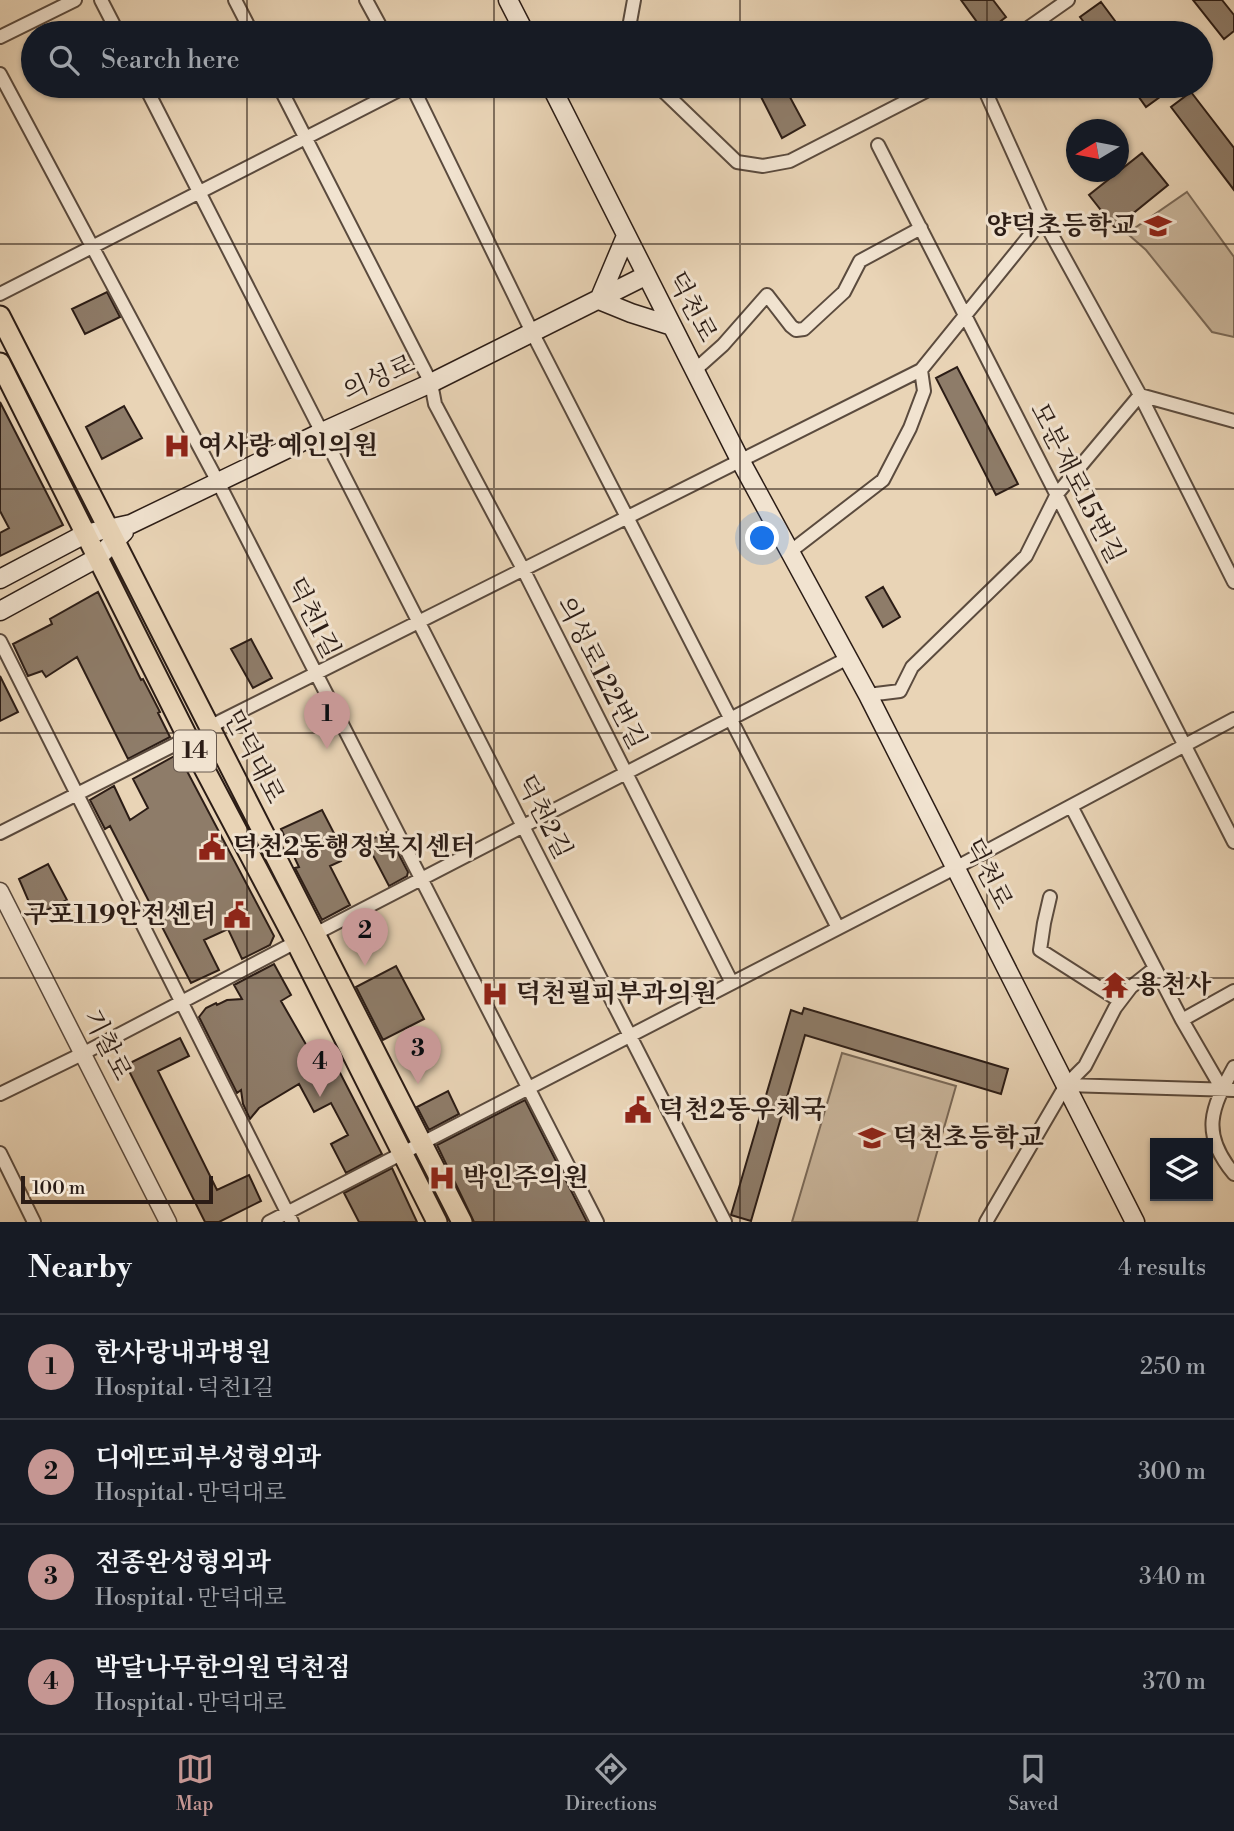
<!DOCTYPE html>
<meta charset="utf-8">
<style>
body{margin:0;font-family:"Libre Bodoni","Noto Serif KR",serif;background:#20242c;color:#f1f3f6}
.controls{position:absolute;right:21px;bottom:21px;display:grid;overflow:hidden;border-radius:0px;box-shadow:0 2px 5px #0004}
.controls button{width:63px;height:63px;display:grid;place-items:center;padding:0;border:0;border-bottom:2px solid #363941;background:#171b24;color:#f1f3f6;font:35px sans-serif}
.compass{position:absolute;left:1066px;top:119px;width:63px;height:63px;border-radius:50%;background:#171b24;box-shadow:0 2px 5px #0004;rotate:260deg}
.scale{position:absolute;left:21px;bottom:18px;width:192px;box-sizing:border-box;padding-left:7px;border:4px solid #2c1d16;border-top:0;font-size:19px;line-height:24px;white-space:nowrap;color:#2c1d16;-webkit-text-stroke:5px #f1e3d0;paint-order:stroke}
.you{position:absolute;left:763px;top:539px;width:24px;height:24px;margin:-18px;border:5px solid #fff;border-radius:50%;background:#1a73e8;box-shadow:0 0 0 10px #1a73e833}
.badge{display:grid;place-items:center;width:46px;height:46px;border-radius:50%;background:#c59692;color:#111;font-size:23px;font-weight:700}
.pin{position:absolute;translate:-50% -58px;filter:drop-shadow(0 2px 4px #0008)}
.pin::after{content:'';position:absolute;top:37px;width:24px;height:21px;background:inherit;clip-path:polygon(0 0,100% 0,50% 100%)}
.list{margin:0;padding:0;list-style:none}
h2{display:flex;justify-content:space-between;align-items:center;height:91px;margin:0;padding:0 28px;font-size:30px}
h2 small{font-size:23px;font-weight:400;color:#9ea1a6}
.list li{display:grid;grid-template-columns:46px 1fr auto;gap:21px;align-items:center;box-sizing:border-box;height:105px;padding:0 28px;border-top:2px solid #363941}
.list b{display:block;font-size:26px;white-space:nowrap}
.list p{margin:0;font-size:23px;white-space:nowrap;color:#9ea1a6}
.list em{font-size:23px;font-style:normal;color:#9ea1a6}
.icon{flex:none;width:38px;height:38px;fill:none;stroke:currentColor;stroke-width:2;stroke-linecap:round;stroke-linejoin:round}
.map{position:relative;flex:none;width:1234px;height:1222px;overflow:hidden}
.search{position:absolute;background:#171b24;box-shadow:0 2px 5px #0004;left:21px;right:21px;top:21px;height:77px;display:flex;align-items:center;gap:18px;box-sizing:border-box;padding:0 24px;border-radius:38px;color:#9ea1a6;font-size:26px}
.sheet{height:511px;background:#171b24}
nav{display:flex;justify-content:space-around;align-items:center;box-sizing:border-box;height:98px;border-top:2px solid #363941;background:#171b24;font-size:19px;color:#9ea1a6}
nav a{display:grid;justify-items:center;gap:4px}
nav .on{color:#c59692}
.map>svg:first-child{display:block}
.green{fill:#c9b59b;stroke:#7a6958;stroke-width:2}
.building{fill:#8e7c69;stroke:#2c1d16;stroke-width:2}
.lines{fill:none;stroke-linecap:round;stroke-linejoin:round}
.minor-casing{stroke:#5b4b3e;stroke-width:16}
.tertiary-casing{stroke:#5b4b3e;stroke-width:19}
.secondary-casing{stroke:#2c1d16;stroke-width:21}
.primary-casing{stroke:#2c1d16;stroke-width:23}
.minor{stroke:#f1e3d0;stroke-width:12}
.tertiary{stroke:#f1e3d0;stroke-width:16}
.secondary{stroke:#f1e3d0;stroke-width:18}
.primary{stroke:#e9d4b6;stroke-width:19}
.grid{fill:none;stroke:#2c1d16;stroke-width:2;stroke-opacity:0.55}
.labels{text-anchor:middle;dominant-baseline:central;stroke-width:6;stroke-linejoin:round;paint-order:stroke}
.shield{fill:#f1e3d0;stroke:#67584e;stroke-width:2}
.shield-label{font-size:24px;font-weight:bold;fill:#2c1d16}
.poi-label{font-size:26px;font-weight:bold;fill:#2c1d16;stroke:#f1e3d0;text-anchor:start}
.street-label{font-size:26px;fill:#2c1d16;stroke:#f1e3d0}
</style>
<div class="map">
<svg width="1234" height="1222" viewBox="0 0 1234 1222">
<rect width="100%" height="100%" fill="#e9d4b6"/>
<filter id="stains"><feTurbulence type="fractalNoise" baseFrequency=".00286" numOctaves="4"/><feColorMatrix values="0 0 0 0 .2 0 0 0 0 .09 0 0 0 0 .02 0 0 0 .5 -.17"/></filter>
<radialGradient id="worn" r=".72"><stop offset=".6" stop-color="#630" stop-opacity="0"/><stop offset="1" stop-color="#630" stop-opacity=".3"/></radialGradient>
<!-- green -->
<path class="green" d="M1187 192 1234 257V337L1212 332 1146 250 1129 235 1132 230Z
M842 1053 956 1086 917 1222H792Z"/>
<!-- building -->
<path class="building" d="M961 0H993L1006 17 985 33Z
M1193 0H1222L1234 15V31L1224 39Z
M1101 2 1124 33H1092L1080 17Z
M763 86H784L805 125 782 138 757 89Z
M1131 86H1175L1146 107Z
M1191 92 1234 148V190L1171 107Z
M1142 153 1168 185 1115 228 1089 195Z
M107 292 120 317 85 334 72 309Z
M957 367 1018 484 996 495 936 378Z
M0 402 63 525 0 556V533L9 528 0 511Z
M124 406 142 438 102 459 86 427Z
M883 587 900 617 883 627 866 597Z
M98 592 141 680 143 679 160 712 158 713 170 737 128 759 77 657 46 677 42 671 28 676 13 644 52 624 50 619Z
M251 639 272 678 253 688 231 649Z
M0 676 18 712 0 721Z
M178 754 274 936 270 945 242 959 228 929 204 940 219 970 191 983 110 826 105 829 90 800 114 786 130 820 148 808 133 779Z
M322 810 337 839 331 842 341 861 330 866 350 905 322 920 295 868 299 867 281 829Z
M387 832 408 872 407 876 389 886 366 842Z
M48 864 67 900 35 916 19 879Z
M274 964 291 995 281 1001 312 1055 323 1058 331 1071 337 1067 382 1154 346 1173 331 1144 348 1135 331 1103 314 1112 299 1084 259 1108 250 1119 243 1104 241 1090 237 1093 199 1017 206 1008 216 1003 217 1005 227 1000 242 999 234 985Z
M396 966 424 1019 383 1040 356 987Z
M1113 973 1125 981 1118 989 1107 983Z
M804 1008 1008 1069 1001 1094 805 1035 751 1221 731 1215 791 1010 802 1014Z
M180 1038 189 1056 158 1071 217 1190 249 1175 261 1201 219 1222H205L126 1065Z
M448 1091 459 1114 429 1130 417 1107Z
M525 1100 587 1222H474L437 1145Z
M392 1168 417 1222H359L344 1193Z"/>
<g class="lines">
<defs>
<path id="minor" d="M101 0 118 33
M235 0 252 33
M366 0 384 33
M628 33 634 0
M1021 33 1068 0
M0 37 75 0
M0 74 218 482 597 1222
M145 86 725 1222
M279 86 431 383 435 404 523 569 732 983
M412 86 533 334 838 928
M658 86 737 162 763 166 790 161 936 86
M983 86 1043 219 1140 395 1234 582
M878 145 1234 842
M0 294 407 86
M695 370 723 345 767 295 791 326 796 330 804 329 844 292 860 261 921 228
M791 551 883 480 910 428 924 391 921 370
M0 641 292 1222
M868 695 900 691 912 667 1026 556 1057 494 1140 395 1234 421
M209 727 921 370 1043 219
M1071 806 1182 1020 1222 1089
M0 833 188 738
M1050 897 1044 923 1040 950 1120 1001
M315 934 848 658
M1182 1020 1234 991
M1234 1067C1211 1109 1200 1133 1234 1174
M1066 1085 1234 1090
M0 1094 84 1053 296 942
M0 1153 34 1222
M269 1222 955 868 1234 719
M986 1222 1066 1085 1085 1066 1115 1008 1131 987 1155 968"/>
<path id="tertiary" d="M0 891 168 1222"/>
<path id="secondary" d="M508 0 525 33
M551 86 740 460 868 695 1135 1222
M626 236 599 300 631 313 672 326
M0 579 85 534 131 524 322 432 431 383 645 276
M0 611 97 558 124 532"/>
<path id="primary" d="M0 316 462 1222
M0 363 188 738 296 942 437 1222"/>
</defs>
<!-- minor casing -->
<use href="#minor" class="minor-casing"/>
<!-- tertiary casing -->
<use href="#tertiary" class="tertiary-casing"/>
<!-- secondary casing -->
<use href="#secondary" class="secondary-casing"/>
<!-- primary casing -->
<use href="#primary" class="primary-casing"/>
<!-- minor -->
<use href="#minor" class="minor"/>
<!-- tertiary -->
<use href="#tertiary" class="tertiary"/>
<!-- secondary -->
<use href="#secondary" class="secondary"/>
<!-- primary -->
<use href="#primary" class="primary"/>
</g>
<!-- grid -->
<path class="grid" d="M247 0V33M494 0V33M740 0V33M987 0V33M247 86V1222M494 86V1222M740 86V1222M987 86V1222M0 244H1234M0 489H1234M0 733H1234M0 978H1234"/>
<!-- icons -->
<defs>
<symbol id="school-bare" viewBox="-9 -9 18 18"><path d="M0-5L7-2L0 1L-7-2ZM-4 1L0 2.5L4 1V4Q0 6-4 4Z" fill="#8f2418" stroke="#f1e3d0" stroke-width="2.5" paint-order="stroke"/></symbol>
<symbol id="hospital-bare" viewBox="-9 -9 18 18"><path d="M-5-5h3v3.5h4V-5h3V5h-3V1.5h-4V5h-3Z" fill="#8f2418" stroke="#f1e3d0" stroke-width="2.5" paint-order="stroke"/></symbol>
<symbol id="civic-bare" viewBox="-9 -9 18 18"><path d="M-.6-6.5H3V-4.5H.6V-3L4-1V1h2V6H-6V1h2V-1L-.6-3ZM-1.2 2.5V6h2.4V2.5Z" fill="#8f2418" stroke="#f1e3d0" stroke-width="2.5" paint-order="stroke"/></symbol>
<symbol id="temple-bare" viewBox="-9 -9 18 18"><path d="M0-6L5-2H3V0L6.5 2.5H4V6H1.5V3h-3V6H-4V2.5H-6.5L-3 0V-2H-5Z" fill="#8f2418" stroke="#f1e3d0" stroke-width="2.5" paint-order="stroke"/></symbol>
</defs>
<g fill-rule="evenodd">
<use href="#school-bare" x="1139" y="207" width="38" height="38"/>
<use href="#hospital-bare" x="158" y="427" width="38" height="38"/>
<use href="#civic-bare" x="193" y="828" width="38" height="38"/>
<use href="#civic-bare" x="218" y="896" width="38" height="38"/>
<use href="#temple-bare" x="1096" y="966" width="38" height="38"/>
<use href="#hospital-bare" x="476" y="975" width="38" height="38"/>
<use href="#civic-bare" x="619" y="1091" width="38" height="38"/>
<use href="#school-bare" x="853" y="1119" width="38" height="38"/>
<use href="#hospital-bare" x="423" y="1159" width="38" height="38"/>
</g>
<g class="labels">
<!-- shield labels -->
<rect class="shield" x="174" y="730.5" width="42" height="41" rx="5"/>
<g class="shield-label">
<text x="195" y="751">14</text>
</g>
<!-- poi labels -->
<g class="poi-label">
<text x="1137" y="226" text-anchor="end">양덕초등학교</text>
<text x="198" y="446">여사랑 예인의원</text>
<text x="233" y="847">덕천2동행정복지센터</text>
<text x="216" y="915" text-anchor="end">구포119안전센터</text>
<text x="1136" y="985">용천사</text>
<text x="516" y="994">덕천필피부과의원</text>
<text x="659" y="1110">덕천2동우체국</text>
<text x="893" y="1138">덕천초등학교</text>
<text x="463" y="1178">박인주의원</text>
</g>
<!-- street labels -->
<g class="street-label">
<text transform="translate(692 307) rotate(62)">덕천로</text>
<text transform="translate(379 378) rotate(-24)">의성로</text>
<text transform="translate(1077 483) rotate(63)">모분재로15번길</text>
<text transform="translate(313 618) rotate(63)">덕천1길</text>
<text transform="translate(601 673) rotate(63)">의성로122번길</text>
<text transform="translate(254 757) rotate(63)">만덕대로</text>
<text transform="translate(544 817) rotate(63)">덕천2길</text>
<text transform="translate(988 874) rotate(63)">덕천로</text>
<text transform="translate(107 1045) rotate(63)">기찰로</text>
</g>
</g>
<rect width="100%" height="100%" filter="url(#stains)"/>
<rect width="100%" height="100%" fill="url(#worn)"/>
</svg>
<div class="controls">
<button><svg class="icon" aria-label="layers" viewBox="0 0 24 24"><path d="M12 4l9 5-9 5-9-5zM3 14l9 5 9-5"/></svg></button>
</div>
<svg class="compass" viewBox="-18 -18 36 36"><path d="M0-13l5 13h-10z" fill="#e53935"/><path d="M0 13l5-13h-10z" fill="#9ea1a6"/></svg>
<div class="scale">100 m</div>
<div class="you"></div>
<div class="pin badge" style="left:327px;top:749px">1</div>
<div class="pin badge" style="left:365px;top:966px">2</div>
<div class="pin badge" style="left:418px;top:1084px">3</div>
<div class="pin badge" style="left:320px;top:1097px">4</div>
<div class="search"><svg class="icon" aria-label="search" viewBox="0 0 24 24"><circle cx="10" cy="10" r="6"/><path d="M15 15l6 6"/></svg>Search here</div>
</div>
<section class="sheet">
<h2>Nearby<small>4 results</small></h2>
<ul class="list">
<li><span class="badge">1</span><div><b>한사랑내과병원</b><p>Hospital · 덕천1길</p></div><em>250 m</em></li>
<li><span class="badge">2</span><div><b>디에뜨피부성형외과</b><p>Hospital · 만덕대로</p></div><em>300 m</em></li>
<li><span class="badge">3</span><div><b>전종완성형외과</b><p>Hospital · 만덕대로</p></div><em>340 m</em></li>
<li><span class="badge">4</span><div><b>박달나무한의원 덕천점</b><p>Hospital · 만덕대로</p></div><em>370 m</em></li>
</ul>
</section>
<nav>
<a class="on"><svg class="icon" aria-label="map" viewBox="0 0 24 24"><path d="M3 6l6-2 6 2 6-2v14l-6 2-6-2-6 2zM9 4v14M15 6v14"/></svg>Map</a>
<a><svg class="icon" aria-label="directions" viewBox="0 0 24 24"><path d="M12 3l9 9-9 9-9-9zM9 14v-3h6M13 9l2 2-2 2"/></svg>Directions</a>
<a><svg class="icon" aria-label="saved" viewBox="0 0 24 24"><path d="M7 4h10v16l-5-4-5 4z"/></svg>Saved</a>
</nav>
